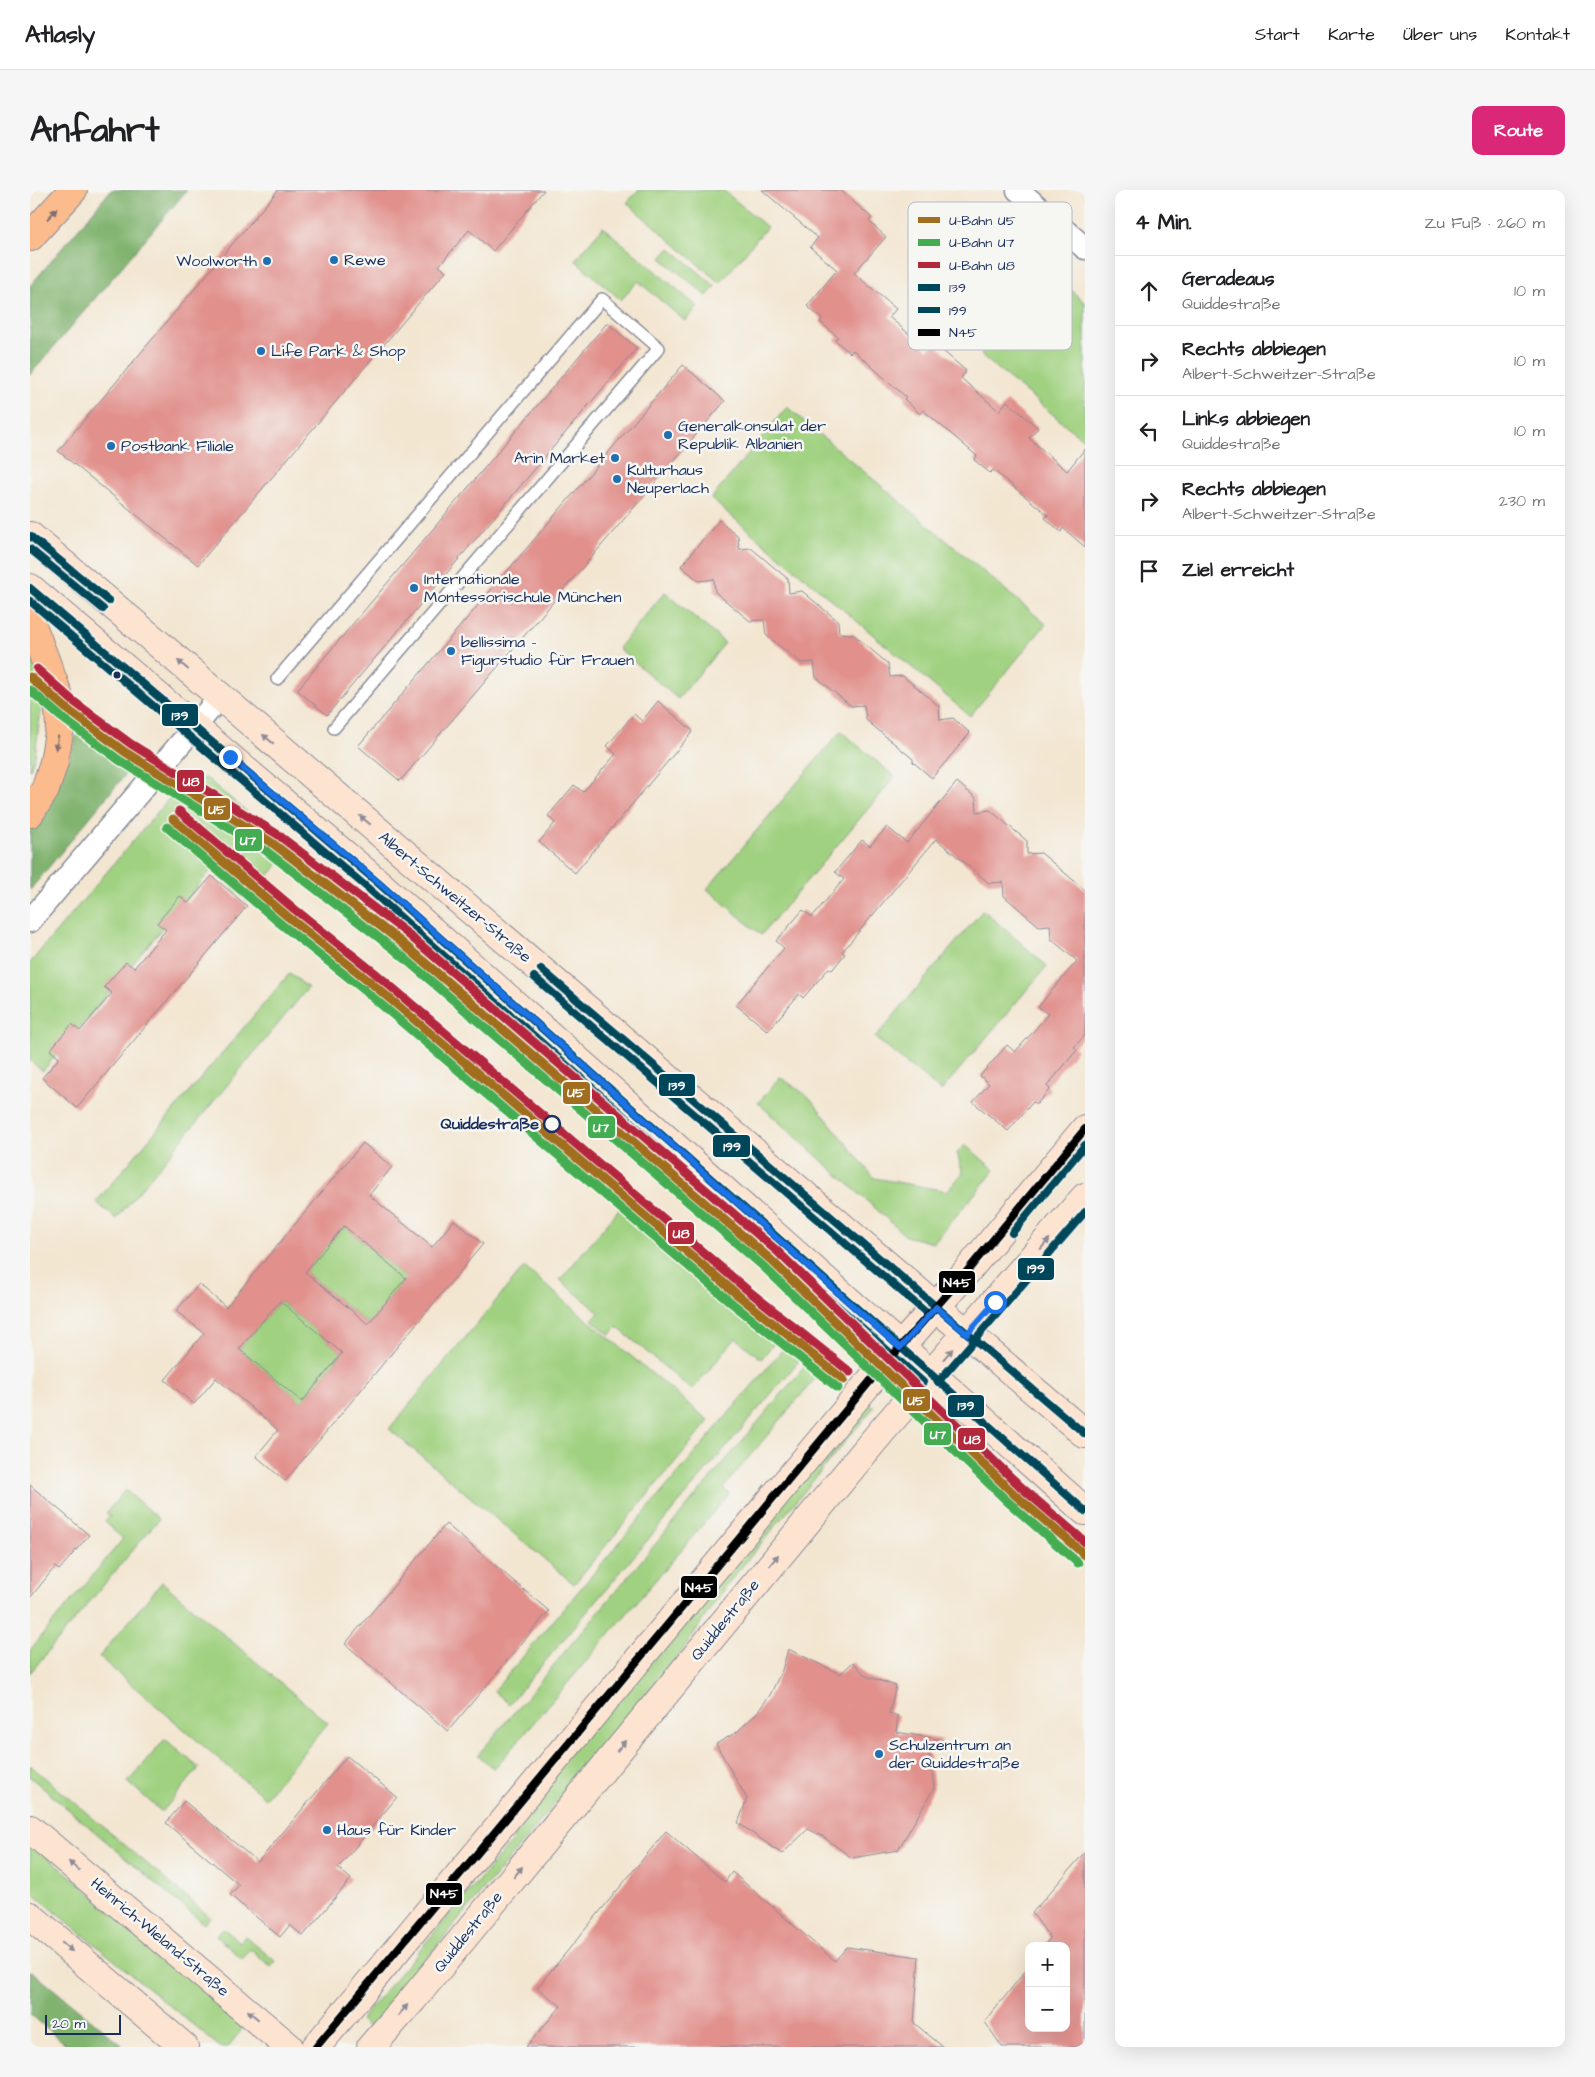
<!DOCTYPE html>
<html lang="de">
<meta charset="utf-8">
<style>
body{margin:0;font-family:"Architects Daughter",sans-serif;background:#f6f6f6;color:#202124}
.controls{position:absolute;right:15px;bottom:15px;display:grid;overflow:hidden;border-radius:10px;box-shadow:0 5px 20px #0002}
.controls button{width:45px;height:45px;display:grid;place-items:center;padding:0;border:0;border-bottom:1px solid #e0e0e0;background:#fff;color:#202124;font:25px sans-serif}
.scale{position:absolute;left:15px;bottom:12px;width:76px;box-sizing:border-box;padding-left:5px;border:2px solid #1b2f5e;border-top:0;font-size:14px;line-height:18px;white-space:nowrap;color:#1b2f5e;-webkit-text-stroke:4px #f6f6f2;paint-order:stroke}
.stop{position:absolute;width:15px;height:15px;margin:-11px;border:4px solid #1a73e8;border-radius:50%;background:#fff}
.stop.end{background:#1a73e8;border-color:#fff;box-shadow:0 1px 5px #0008}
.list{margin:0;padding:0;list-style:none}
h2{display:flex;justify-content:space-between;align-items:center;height:65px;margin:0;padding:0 20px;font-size:21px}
h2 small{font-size:16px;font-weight:400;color:#757577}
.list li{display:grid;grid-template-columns:32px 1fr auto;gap:15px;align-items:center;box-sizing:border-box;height:70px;padding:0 20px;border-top:1px solid #e0e0e0}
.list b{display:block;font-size:19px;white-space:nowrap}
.list p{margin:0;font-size:16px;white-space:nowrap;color:#757577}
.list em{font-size:16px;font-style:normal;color:#757577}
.icon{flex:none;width:28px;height:28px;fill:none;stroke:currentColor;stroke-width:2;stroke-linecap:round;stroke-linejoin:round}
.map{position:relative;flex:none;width:1055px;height:1857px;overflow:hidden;border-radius:10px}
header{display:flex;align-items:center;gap:30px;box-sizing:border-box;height:70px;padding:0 25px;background:#fff;border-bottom:1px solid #e0e0e0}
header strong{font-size:24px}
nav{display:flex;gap:28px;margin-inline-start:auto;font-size:18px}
.intro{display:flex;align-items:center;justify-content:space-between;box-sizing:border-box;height:120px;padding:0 30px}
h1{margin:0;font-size:35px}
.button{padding:12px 22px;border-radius:10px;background:#db2777;color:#fff;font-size:18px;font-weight:700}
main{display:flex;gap:30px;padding:0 30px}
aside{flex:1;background:#fff;border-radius:10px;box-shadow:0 5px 20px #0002}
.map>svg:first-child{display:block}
.green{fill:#a0d180;stroke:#5e806f}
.forest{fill:#80b36e;stroke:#4e7166}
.building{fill:#e1908c;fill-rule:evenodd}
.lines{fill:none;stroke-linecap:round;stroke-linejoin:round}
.service-casing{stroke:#878a98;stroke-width:14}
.minor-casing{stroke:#878a98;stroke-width:25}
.secondary-casing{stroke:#878a98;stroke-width:30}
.trunk-casing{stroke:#878a98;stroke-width:30}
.service{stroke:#fff;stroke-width:11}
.minor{stroke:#fff;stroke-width:22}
.secondary{stroke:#fde4d1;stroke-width:28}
.trunk{stroke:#fbbb8c;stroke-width:28}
.bus-1-casing{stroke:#f6f6f2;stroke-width:11}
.bus-2-casing{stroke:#f6f6f2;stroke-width:11}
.bus-3-casing{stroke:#f6f6f2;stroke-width:11}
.bus-1{stroke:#00465a;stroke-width:8}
.bus-2{stroke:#00465a;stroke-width:8}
.bus-3{stroke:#000;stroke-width:8}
.metro-1-casing{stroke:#f6f6f2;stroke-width:12}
.metro-2-casing{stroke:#f6f6f2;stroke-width:12}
.metro-3-casing{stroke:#f6f6f2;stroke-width:12}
.metro-1{stroke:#a06e1e;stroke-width:9}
.metro-2{stroke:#44ad51;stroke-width:9}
.metro-3{stroke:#b4283c;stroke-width:9}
.oneway{fill:#806e73}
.oneway2{fill:#8c8a98}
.route{stroke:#1a73e8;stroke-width:6}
.poi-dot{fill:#1f6fb2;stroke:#f6f6f2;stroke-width:2}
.bus-dot{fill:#1b2f5e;stroke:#f6f6f2;stroke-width:2}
.stop-dot{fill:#f6f6f2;stroke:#1b2f5e;stroke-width:2.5}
.labels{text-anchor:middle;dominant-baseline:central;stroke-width:5;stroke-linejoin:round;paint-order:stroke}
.poi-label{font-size:16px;fill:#1b2f5e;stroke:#f6f6f2;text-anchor:start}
.street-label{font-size:16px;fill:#1b2f5e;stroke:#f6f6f2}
.stop-label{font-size:16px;font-weight:bold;fill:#1b2f5e;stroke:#f6f6f2;text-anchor:end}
.key{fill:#f6f6f2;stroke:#b4bac6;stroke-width:1}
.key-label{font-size:14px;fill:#1b2f5e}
.line-badge{stroke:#f6f6f2;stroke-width:2}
.badge-label{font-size:14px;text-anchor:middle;font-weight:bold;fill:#fff}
</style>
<header>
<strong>Atlasly</strong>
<nav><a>Start</a><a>Karte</a><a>Über uns</a><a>Kontakt</a></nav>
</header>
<div class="intro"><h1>Anfahrt</h1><a class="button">Route</a></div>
<main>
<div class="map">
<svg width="1055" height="1857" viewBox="0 0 1055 1857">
<rect width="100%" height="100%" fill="#f6f6f2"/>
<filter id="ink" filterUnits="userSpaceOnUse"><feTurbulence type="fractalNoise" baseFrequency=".02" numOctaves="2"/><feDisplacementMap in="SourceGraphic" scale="10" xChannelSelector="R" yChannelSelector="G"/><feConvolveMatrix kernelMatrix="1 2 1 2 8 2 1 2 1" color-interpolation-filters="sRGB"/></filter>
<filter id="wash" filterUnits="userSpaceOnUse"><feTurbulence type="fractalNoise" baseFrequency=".0096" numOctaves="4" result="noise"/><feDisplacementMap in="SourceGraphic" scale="20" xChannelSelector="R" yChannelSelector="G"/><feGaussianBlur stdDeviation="1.12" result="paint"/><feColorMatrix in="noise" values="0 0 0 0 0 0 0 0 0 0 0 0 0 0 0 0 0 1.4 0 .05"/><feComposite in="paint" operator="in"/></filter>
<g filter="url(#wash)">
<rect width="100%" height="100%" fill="#f3e6d1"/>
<!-- green -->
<path class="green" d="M608 0H693L737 37 690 93 597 13Z
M573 37 668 117 655 131 608 91 591 110 545 70Z
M640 58 685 96 677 106 631 68Z
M1019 83 1055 112V251L951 165Z
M757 217 1016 434 940 526 681 309Z
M635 402 695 453 648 509 588 458Z
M0 471 11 475 17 496 9 533 5 566 0 580Z
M811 541 865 587 731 745 677 699Z
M176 588 261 659 217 711 182 679 13 881 0 871V773L152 593Z
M953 720 1017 776 911 901 845 848Z
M260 783 278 798 86 1029 66 1012Z
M750 887 779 907 844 988 917 1001 933 983 927 963 935 955 965 980 903 1053 876 1046 728 913Z
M598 1008 731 1118 727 1123 752 1144 731 1169 706 1148 662 1200 587 1137 580 1145 562 1130 569 1122 530 1090Z
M314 1036 376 1088 338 1134 275 1082Z
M494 1077 679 1231 544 1394 359 1239Z
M250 1111 312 1163 272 1212 209 1159Z
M759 1152 774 1165 479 1514 464 1501Z
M792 1156 804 1166 693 1298 699 1304 464 1579 448 1565Z
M836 1211 844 1217 695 1397 655 1457 339 1838 330 1830 483 1650 494 1617Z
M95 1300 129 1329 0 1483V1460L93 1349 75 1332 80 1326 76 1323Z
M132 1392 298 1533 235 1608 69 1467Z
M135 1549 169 1578 132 1622 98 1592Z
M0 1575 180 1727 174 1734 0 1587Z
M0 1652 216 1834 198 1857H190L0 1701Z
M193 1738 210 1752 215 1746 246 1772 241 1777 221 1759 212 1769 186 1746Z"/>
<!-- forest -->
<path class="forest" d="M81 0H157L0 185V96Z
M51 519 94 551 99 580 0 700V640L18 616 44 556Z
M0 1780 92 1855 91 1857H39L0 1824Z"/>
<g id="blocks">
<!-- building -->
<path class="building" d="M248 0H514L463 61 439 40 409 76 416 81 168 375 28 261Z
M732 0H810L842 28 839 31 856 47 824 83 866 119 859 127 898 160 904 153 936 181 931 188 969 221 977 211 1008 238 999 248 1037 281 1055 259V357L1033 338 1031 342 1015 328 1018 325 963 280 960 283 944 270 947 266 893 220 890 224 874 209 876 207 823 160 820 163 805 150 808 147 790 132 792 129 777 116 807 80 780 57 788 48Z
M577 133 607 158 297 525 267 500Z
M653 175 695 211 370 591 328 556Z
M689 330 708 346 709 359 721 358 758 389 759 403 772 401 808 431 809 443 823 444 858 474 860 487 873 486 909 516 910 530 923 528 940 543 902 588 883 572V569L836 530 834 515 821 516 786 487 784 472 771 473 736 445 734 430 720 431 685 402 684 389 669 391 651 376Z
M628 511 663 541 545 683 509 652 525 633 518 626 544 595 553 602 586 564 577 556 604 524 612 531Z
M927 592 946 608 947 622 960 620 997 651V664L1011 663 1055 700V845L1044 857 1047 860 1017 896 1020 899 1007 914 1003 912 978 941 943 912 959 894 950 886 977 855 985 862 1002 843 1018 824 1008 817 1047 771 1021 749 1020 735 1009 736 974 706 973 692 959 693 906 649 812 762 815 764 802 780 799 778 773 808 769 804 738 841 706 815 754 758 746 751 773 720 782 727 814 689 805 682 832 650 840 656 857 637 877 653Z
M182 686 217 716 47 918 12 888 29 868 20 860 42 834 50 841 82 803 74 797 96 772 104 778 136 740 127 733 150 706 158 713Z
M333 953 362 977 339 1005 402 1057 424 1030 453 1054 255 1291 226 1266 248 1240 186 1188 164 1214 135 1190 174 1143 146 1121 169 1094 196 1117ZM314 1036 376 1088 338 1134 275 1082ZM250 1111 312 1163 272 1212 209 1159Z
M0 1295 59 1345 29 1380 25 1377 0 1408Z
M416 1334 519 1421 418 1541 315 1454Z
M758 1459 810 1484 823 1472 836 1486 866 1496 859 1523 868 1526 866 1542 914 1550 899 1560 904 1598 868 1660 822 1668 792 1646 778 1639 752 1664 708 1633 717 1609 686 1554 707 1542 726 1524 740 1505 752 1480Z
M317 1566 367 1607 308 1678 321 1689 273 1746 260 1735 250 1747 200 1705 209 1695 136 1633 154 1611 228 1672Z
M636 1641 695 1692 702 1682 805 1771 817 1757 889 1767 884 1833 913 1857H496L531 1816 507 1798Z
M1055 1662V1857H972L955 1832 999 1776V1838H1036V1756H1014L1020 1748 1002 1723Z"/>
</g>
</g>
<g filter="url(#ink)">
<use href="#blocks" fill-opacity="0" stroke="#878a98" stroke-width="1"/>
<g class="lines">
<defs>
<path id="service" d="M247 489 572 109 629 158 304 538"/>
<path id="minor" d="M988 0 1055 58
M0 731 190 507"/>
<path id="secondary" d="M0 346 124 450 1055 1244
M0 398 347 692 1055 1321
M0 1639 259 1857
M0 1726 154 1857
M286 1857 842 1189 933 1086 1055 939
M341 1857 383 1809 851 1242 1055 1007"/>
<path id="trunk" d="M0 47 43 0
M0 430 28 504 30 537 24 572 15 600 0 623"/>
</defs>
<!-- service casing -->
<use href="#service" class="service-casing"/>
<!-- minor casing -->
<use href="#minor" class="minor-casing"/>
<!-- secondary casing -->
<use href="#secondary" class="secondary-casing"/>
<!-- trunk casing -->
<use href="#trunk" class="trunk-casing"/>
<!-- service -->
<use href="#service" class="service"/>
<!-- minor -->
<use href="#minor" class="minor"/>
<!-- secondary -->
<use href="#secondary" class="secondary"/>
<!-- trunk -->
<use href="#trunk" class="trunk"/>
<defs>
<path id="bus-1" d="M0 346 79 411
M0 398 347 692 1055 1321
M511 779 1055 1244"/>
<path id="bus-2" d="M0 359 73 419
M0 411 340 700 893 1192
M504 787 899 1125
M982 1043 1055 955
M908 1192 1055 1022"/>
<path id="bus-3" d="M286 1857 842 1189 933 1086 1055 939"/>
</defs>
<!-- bus-1 casing -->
<use href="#bus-1" class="bus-1-casing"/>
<!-- bus-2 casing -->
<use href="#bus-2" class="bus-2-casing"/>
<!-- bus-3 casing -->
<use href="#bus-3" class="bus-3-casing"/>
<!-- bus-1 -->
<use href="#bus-1" class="bus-1"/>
<!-- bus-2 -->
<use href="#bus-2" class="bus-2"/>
<!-- bus-3 -->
<use href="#bus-3" class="bus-3"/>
<defs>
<path id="metro-1" d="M0 487 37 519 95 562 241 652 371 752 740 1069 984 1304 1055 1365
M143 629 257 726 339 791 709 1106 814 1190"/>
<path id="metro-2" d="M0 500 31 527 89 570 235 660 365 760 733 1076 977 1311 1048 1373
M137 637 251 734 333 799 703 1114 808 1198"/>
<path id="metro-3" d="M7 479 43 511 101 554 247 644 378 744 747 1061 991 1297 1055 1352
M149 621 263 718 345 783 715 1098 820 1182"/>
</defs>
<!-- metro-1 casing -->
<use href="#metro-1" class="metro-1-casing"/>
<!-- metro-2 casing -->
<use href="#metro-2" class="metro-2-casing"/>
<!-- metro-3 casing -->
<use href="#metro-3" class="metro-3-casing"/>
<!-- metro-1 -->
<use href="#metro-1" class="metro-1"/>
<!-- metro-2 -->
<use href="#metro-2" class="metro-2"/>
<!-- metro-3 -->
<use href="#metro-3" class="metro-3"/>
</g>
<!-- one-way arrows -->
<defs><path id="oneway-solid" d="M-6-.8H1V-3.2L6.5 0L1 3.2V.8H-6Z" transform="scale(1.25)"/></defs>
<g class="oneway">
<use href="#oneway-solid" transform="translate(22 24) rotate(-47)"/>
<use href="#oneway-solid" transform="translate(27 553) rotate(100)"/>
</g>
<g class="oneway2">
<use href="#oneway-solid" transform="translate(153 475) rotate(-139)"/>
<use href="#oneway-solid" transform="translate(238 549) rotate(-140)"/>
<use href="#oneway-solid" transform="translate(335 630) rotate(-140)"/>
<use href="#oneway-solid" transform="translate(1015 1054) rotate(-49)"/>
<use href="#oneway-solid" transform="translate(918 1164) rotate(-48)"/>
<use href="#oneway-solid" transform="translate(744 1370) rotate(-51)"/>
<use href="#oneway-solid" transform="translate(591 1556) rotate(-51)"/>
<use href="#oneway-solid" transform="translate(44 1676) rotate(-140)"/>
<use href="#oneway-solid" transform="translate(488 1682) rotate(-51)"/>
<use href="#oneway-solid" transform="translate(37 1757) rotate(40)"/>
<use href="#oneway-solid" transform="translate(373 1820) rotate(-49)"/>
<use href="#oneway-solid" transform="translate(223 1825) rotate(-140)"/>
</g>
</g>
<g class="lines" filter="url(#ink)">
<!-- route -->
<path class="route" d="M200 567 348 692 870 1158 906 1117 937 1144 965 1112"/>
</g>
<!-- markers -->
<g class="poi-dot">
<circle cx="304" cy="70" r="5"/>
<circle cx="237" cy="71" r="5"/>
<circle cx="231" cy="161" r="5"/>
<circle cx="638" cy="245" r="5"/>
<circle cx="81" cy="256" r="5"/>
<circle cx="585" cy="268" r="5"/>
<circle cx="587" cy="289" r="5"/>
<circle cx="384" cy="398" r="5"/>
<circle cx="421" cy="461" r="5"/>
<circle cx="849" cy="1564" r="5"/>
<circle cx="297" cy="1640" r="5"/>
</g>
<circle class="bus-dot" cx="87" cy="485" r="4.5"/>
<circle class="stop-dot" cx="522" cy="934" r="8"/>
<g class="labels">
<!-- poi labels -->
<g class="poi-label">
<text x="314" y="70">Rewe</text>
<text x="227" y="71" text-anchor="end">Woolworth</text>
<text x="241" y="161">Life Park &amp; Shop</text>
<text x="648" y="236">Generalkonsulat der<tspan x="648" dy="18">Republik Albanien</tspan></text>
<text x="91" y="256">Postbank Filiale</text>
<text x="575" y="268" text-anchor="end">Arin Market</text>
<text x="597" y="280">Kulturhaus<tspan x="597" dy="18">Neuperlach</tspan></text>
<text x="394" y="389">Internationale<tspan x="394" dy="18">Montessorischule München</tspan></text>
<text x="431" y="452">bellissima -<tspan x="431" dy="18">Figurstudio für Frauen</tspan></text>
<text x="859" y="1555">Schulzentrum an<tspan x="859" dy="18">der Quiddestraße</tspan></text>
<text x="307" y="1640">Haus für Kinder</text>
</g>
<!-- street labels -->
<g class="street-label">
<text transform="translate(425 707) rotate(40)">Albert-Schweitzer-Straße</text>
<text transform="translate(695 1430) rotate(-51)">Quiddestraße</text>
<text transform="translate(438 1742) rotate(-51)">Quiddestraße</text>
<text transform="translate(130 1747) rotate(40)">Heinrich-Wieland-Straße</text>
</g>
<!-- stop labels -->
<g class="stop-label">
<text x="509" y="934">Quiddestraße</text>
</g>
</g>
<!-- legend -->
<rect x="878" y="12" width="164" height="148" rx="8" class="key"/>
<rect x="888" y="27" width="22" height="6" fill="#a06e1e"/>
<rect x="888" y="49" width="22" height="7" fill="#44ad51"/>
<rect x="888" y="72" width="22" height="6" fill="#b4283c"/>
<rect x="888" y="94" width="22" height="7" fill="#00465a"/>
<rect x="888" y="117" width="22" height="6" fill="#00465a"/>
<rect x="888" y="139" width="22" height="7" fill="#000"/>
<g class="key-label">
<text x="919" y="35">U-Bahn U5</text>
<text x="919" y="57">U-Bahn U7</text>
<text x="919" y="80">U-Bahn U8</text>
<text x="919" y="102">139</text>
<text x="919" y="125">199</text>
<text x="919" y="147">N45</text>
</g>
<g class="line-badge">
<rect x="131" y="513" width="38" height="24" rx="5" fill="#00465a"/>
<rect x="146" y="579" width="29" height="24" rx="5" fill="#b4283c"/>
<rect x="173" y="607" width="28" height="24" rx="5" fill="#a06e1e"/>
<rect x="204" y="638" width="29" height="24" rx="5" fill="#44ad51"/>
<rect x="628" y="883" width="38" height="24" rx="5" fill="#00465a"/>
<rect x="532" y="891" width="29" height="24" rx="5" fill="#a06e1e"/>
<rect x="557" y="925" width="29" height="24" rx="5" fill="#44ad51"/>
<rect x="682" y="944" width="39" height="24" rx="5" fill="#00465a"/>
<rect x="637" y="1031" width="28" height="24" rx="5" fill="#b4283c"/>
<rect x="987" y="1067" width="38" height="24" rx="5" fill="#00465a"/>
<rect x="908" y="1080" width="38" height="24" rx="5" fill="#000"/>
<rect x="872" y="1198" width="29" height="24" rx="5" fill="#a06e1e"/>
<rect x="917" y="1204" width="38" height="24" rx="5" fill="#00465a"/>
<rect x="893" y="1232" width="29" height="24" rx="5" fill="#44ad51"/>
<rect x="927" y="1237" width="29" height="24" rx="5" fill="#b4283c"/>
<rect x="650" y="1385" width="38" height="24" rx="5" fill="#000"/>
<rect x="395" y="1692" width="38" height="24" rx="5" fill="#000"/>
</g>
<g class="badge-label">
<text x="150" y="530">139</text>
<text x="161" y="596">U8</text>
<text x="187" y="624">U5</text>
<text x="218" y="655">U7</text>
<text x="647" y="900">139</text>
<text x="546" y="907">U5</text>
<text x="571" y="942">U7</text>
<text x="702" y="961">199</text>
<text x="651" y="1048">U8</text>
<text x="1006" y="1083">199</text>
<text x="927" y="1097">N45</text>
<text x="886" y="1215">U5</text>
<text x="936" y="1220">139</text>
<text x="908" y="1249">U7</text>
<text x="942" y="1254">U8</text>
<text x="669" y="1402">N45</text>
<text x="414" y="1708">N45</text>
</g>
</svg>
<div class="controls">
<button>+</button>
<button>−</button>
</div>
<div class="scale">20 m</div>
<div class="stop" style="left:965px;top:1112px"></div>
<div class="stop end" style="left:200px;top:567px"></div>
</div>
<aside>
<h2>4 Min.<small>Zu Fuß · 260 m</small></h2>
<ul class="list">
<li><svg class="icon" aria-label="ahead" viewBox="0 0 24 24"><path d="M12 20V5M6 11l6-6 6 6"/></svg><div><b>Geradeaus</b><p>Quiddestraße</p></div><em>10 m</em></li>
<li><svg class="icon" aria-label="right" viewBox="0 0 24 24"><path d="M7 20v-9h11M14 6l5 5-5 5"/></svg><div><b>Rechts abbiegen</b><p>Albert-Schweitzer-Straße</p></div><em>10 m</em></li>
<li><svg class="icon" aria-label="left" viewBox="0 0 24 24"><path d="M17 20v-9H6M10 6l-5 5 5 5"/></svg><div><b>Links abbiegen</b><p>Quiddestraße</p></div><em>10 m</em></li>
<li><svg class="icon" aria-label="right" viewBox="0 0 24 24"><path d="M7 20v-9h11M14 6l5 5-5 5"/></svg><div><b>Rechts abbiegen</b><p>Albert-Schweitzer-Straße</p></div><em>230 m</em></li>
<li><svg class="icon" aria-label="arrive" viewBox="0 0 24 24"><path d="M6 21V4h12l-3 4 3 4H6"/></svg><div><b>Ziel erreicht</b></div></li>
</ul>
</aside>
</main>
